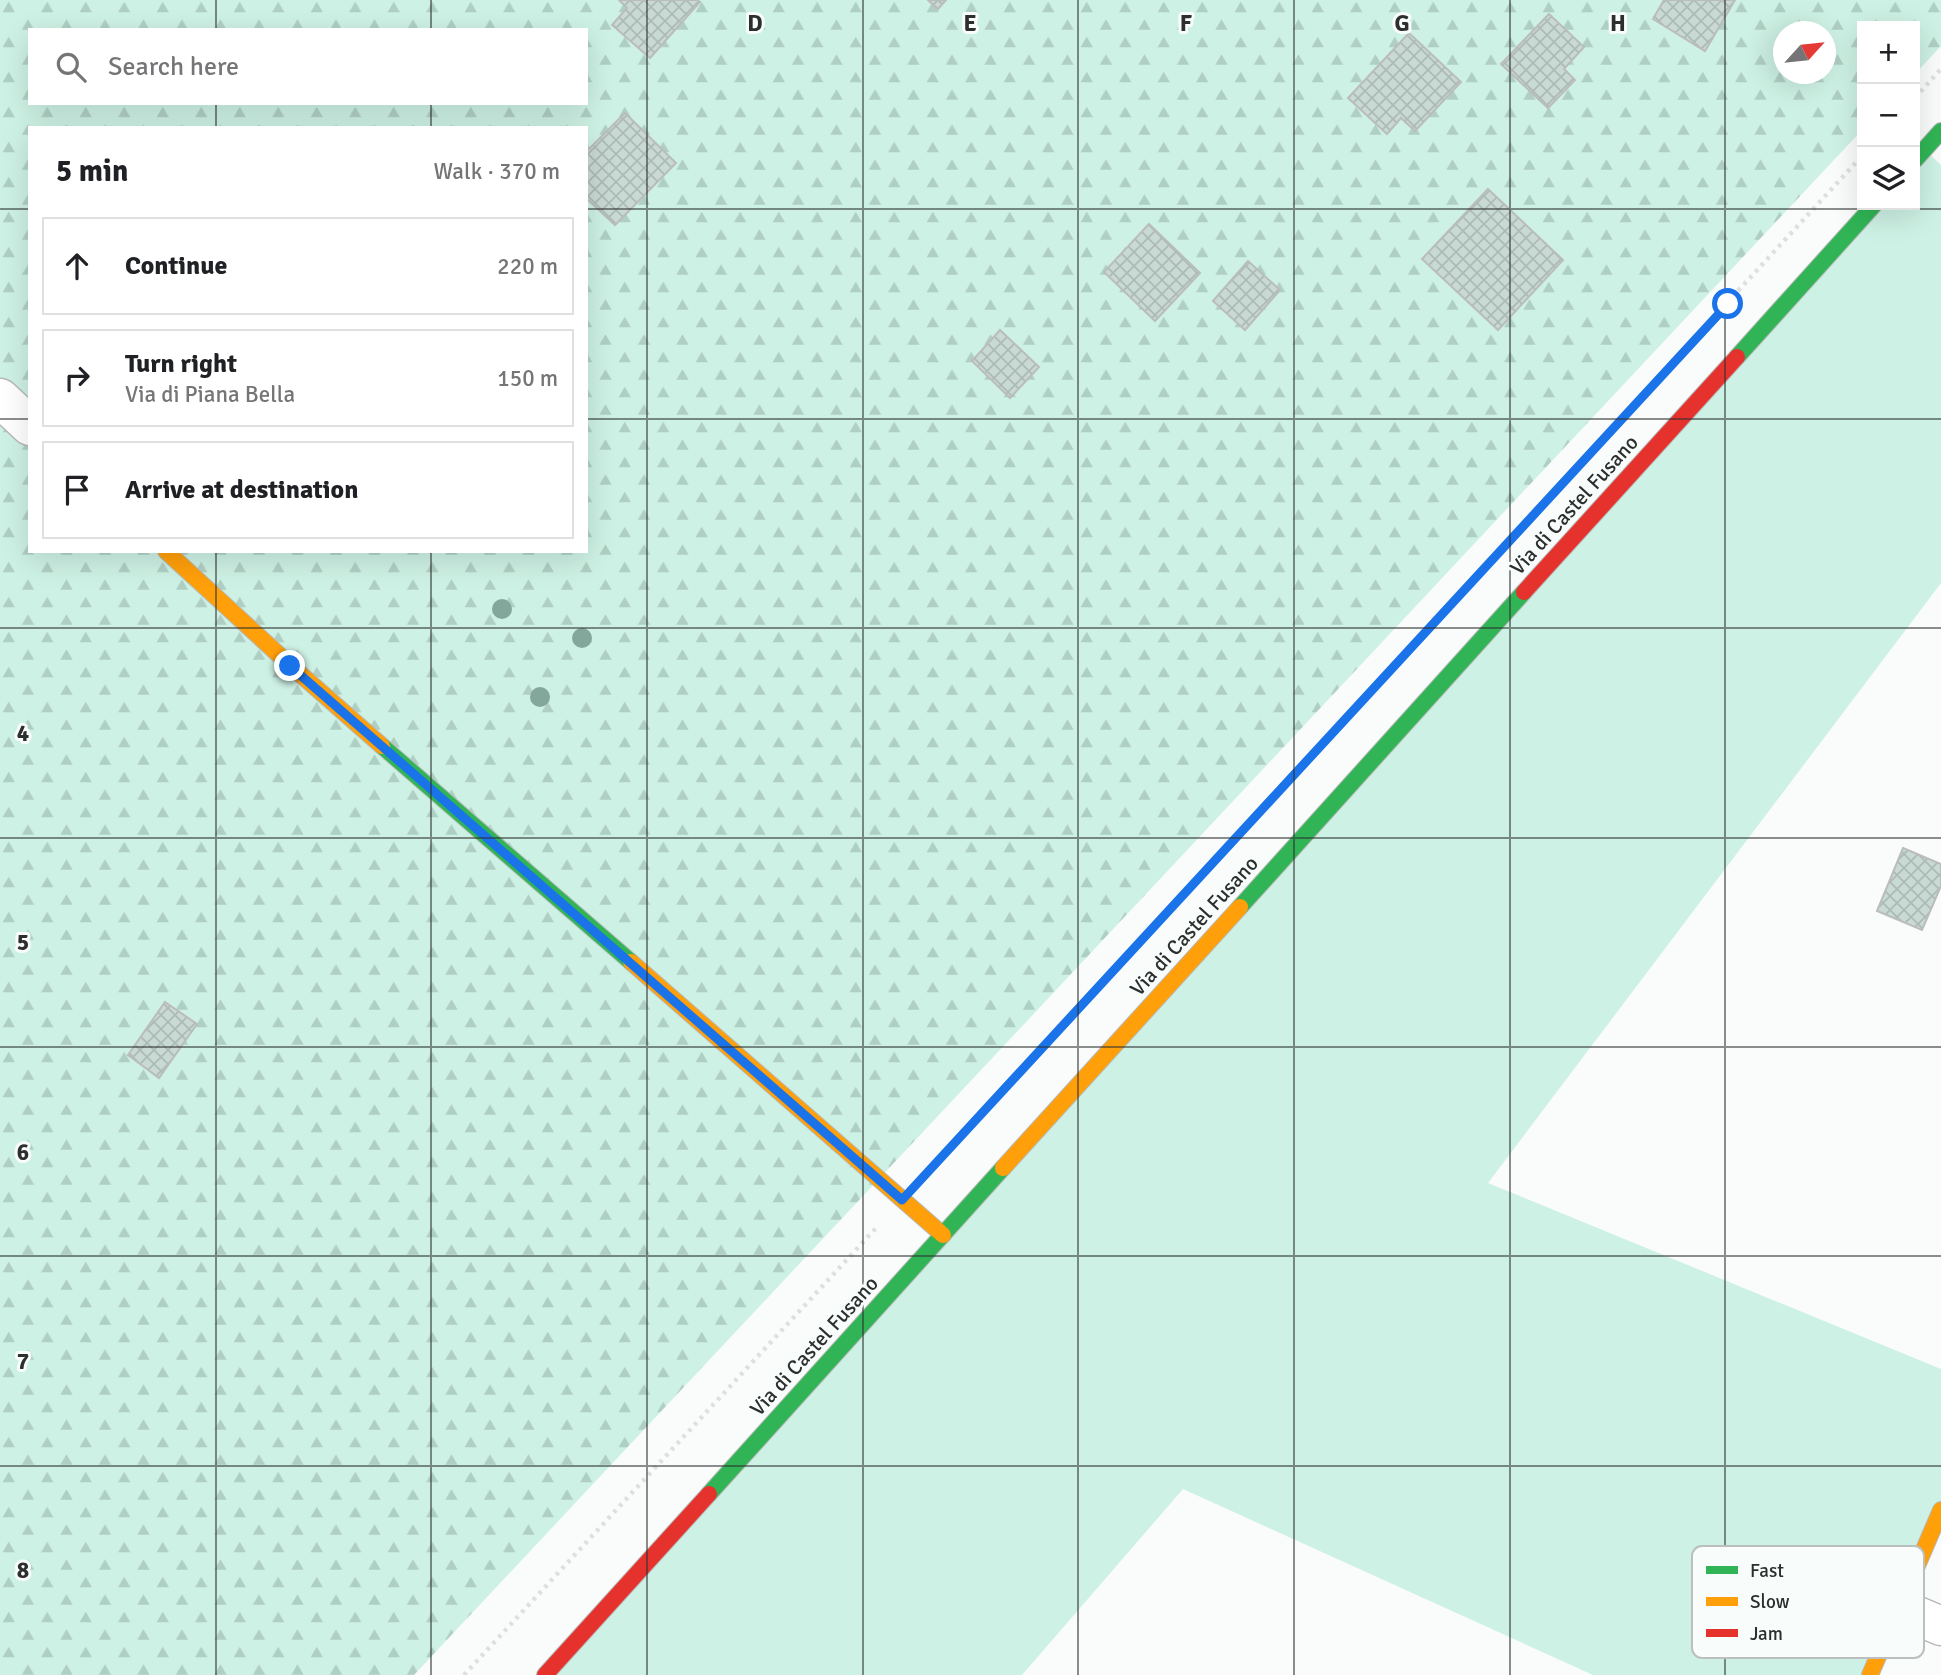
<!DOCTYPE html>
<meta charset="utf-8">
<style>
body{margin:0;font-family:Signika,sans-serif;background:#f2f2f2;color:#202124}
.controls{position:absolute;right:21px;top:21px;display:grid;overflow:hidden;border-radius:0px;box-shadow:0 7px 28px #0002}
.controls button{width:63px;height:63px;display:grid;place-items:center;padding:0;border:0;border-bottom:2px solid #e0e0e0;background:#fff;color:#202124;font:35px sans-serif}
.compass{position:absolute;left:1773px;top:21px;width:63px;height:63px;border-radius:50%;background:#fff;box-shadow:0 7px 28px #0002;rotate:63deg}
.stop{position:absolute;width:21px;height:21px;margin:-16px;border:5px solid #1a73e8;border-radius:50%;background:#fff}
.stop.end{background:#1a73e8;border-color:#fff;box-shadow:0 2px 7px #0008}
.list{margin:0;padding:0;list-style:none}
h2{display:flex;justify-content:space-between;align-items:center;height:91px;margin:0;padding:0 28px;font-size:30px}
h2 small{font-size:23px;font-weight:400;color:#757577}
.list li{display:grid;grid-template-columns:46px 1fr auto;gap:21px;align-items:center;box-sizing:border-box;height:98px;margin:0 14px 14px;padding:0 14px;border:2px solid #e0e0e0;border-radius:0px}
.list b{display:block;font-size:26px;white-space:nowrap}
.list p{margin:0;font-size:23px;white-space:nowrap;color:#757577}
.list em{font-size:23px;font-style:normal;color:#757577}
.icon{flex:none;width:38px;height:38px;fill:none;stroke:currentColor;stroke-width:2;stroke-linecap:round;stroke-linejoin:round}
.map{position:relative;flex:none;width:1941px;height:1675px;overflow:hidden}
.search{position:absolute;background:#fff;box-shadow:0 7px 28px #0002;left:28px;top:28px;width:560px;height:77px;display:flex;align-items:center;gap:18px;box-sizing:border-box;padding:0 24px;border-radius:0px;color:#757577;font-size:26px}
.panel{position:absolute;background:#fff;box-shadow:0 7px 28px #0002;left:28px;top:126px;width:560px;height:427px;border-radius:0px}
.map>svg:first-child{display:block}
.grass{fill:#cdf1e4}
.forest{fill:url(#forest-firs);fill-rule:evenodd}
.building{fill:url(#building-cross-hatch);stroke:#babdbc;stroke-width:2}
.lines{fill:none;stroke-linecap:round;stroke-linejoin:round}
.street-casing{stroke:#b7b9b8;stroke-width:41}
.fast-casing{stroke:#b7b9b8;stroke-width:18}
.slow-casing{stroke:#b7b9b8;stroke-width:18}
.jam-casing{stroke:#b7b9b8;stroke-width:18}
.path{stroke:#dfdfdf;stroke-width:4.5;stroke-dasharray:3.5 5;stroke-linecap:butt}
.street{stroke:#fefffe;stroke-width:38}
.fast{stroke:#30b455;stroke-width:16}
.slow{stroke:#ff9f0a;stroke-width:16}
.jam{stroke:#e5322d;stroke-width:16}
.tree{fill:#84a79c}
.route{stroke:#1a73e8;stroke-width:9}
.grid{fill:none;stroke:#2d2f2f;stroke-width:2;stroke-opacity:0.55}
.labels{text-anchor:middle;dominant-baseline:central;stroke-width:6;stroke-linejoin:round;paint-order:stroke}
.street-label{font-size:21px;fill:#2d2f2f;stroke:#f8fdfb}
.key{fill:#f8fdfb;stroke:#bbbfbe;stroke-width:2}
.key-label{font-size:19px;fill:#2d2f2f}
.grid-label{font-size:23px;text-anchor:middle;font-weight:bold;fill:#2d2f2f;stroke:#f8fdfb;stroke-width:6;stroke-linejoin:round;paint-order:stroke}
</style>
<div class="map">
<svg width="1941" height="1675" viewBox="0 0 1941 1675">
<defs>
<pattern id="forest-firs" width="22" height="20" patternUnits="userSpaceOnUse" patternTransform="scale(1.75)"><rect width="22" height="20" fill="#cdf1e4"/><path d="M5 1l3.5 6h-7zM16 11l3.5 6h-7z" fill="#b0cfc4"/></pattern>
<pattern id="building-cross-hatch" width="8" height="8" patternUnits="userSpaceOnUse" patternTransform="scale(1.75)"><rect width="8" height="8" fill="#c9d9d3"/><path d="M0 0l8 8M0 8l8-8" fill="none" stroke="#adbbb5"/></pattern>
</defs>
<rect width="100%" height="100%" fill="#f9fcfb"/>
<!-- grass -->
<path class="grass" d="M1924 149 1941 165V583L1488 1183 1941 1369V1510L1870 1675H1593L1183 1489 1022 1675H545L1874 205H1915V160Z"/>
<!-- forest -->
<path class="forest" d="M0 0H1941V46L1915 74V26H1862V130L414 1675H0ZM30 30H586V103H30ZM1784 32H1826V74H1784ZM30 128H586V551H30Z"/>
<!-- building -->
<path class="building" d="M619 0H697L700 2 650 58 612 25 627 8Z
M928 0H946L938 9Z
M1664 0H1735L1705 51 1653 19Z
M1549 14 1584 47 1564 69 1575 80 1548 108 1501 64Z
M1409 33 1461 82 1415 131 1401 118 1387 134 1348 98Z
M625 113 676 163 615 225 586 198V152Z
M1488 189 1563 260 1498 330 1422 259Z
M1149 224 1200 273 1155 321 1104 272Z
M1248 261 1280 290 1245 330 1213 301Z
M1000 330 1039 367 1010 398 972 361Z
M1903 848 1941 864V886L1922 930 1877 911Z
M165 1002 197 1024 159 1078 128 1055Z"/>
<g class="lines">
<defs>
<path id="street" d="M0 398 30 426
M1899 1608 1941 1626"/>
<path id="fast" d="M1915 160 1941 131
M1737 357 1874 205
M382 746 631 962
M1240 907 1524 592
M709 1494 1003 1168"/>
<path id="slow" d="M166 551 290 665 382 746
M631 962 943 1235
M1003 1168 1240 907
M1870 1675 1941 1510"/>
<path id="jam" d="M1524 592 1737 357
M545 1675 709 1494"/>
</defs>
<!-- street casing -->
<use href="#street" class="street-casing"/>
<!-- fast casing -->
<use href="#fast" class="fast-casing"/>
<!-- slow casing -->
<use href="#slow" class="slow-casing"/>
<!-- jam casing -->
<use href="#jam" class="jam-casing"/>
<!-- path -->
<path class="path" d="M1915 98 1941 69
M927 1173 1862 156
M464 1675 876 1228"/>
<!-- street -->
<use href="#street" class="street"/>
<!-- fast -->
<use href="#fast" class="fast"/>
<!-- slow -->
<use href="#slow" class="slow"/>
<!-- jam -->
<use href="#jam" class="jam"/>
</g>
<!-- trees -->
<g class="tree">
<circle cx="502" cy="609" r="10"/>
<circle cx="582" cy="638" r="10"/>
<circle cx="540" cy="697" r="10"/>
</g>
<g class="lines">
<!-- route -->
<path class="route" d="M290 666 902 1200 1728 304"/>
</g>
<!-- grid -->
<path class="grid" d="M216 0V30M431 0V30M647 0V1675M863 0V1675M1078 0V1675M1294 0V1675M1510 0V1675M1725 0V1675M216 103V128M431 103V128M0 209H30M586 209H1941M0 419H30M586 419H1941M216 551V1675M431 551V1675M0 628H1941M0 838H1941M0 1047H1941M0 1256H1941M0 1466H1941"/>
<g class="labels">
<!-- street labels -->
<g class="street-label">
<text transform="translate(1574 505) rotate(-48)">Via di Castel Fusano</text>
<text transform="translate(1194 926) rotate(-48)">Via di Castel Fusano</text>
<text transform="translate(814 1346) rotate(-48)">Via di Castel Fusano</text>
</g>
</g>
<!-- legend -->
<rect x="1692" y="1546" width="232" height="112" rx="10" class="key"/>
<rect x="1706" y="1566" width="32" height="8" fill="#30b455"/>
<rect x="1706" y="1597" width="32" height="9" fill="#ff9f0a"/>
<rect x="1706" y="1629" width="32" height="8" fill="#e5322d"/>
<g class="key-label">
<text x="1750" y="1577">Fast</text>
<text x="1750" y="1608">Slow</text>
<text x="1750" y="1640">Jam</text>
</g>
<g class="grid-label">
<text x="755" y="31">D</text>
<text x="970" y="31">E</text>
<text x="1186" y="31">F</text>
<text x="1402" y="31">G</text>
<text x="1618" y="31">H</text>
<text x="23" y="741">4</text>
<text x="23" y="950">5</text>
<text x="23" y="1160">6</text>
<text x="23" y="1369">7</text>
<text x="23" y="1578">8</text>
</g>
</svg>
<div class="controls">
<button>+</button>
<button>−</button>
<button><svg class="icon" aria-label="layers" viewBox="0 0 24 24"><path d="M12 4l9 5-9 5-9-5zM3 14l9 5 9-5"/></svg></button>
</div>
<svg class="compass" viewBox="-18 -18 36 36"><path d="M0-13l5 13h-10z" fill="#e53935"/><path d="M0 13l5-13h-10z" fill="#757577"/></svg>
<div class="stop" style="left:1728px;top:304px"></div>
<div class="stop end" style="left:290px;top:666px"></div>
<div class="search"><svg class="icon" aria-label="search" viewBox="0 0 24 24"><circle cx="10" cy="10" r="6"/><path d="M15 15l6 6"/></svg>Search here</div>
<section class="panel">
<h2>5 min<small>Walk · 370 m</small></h2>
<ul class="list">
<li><svg class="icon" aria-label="ahead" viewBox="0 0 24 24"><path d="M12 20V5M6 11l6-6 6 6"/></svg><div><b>Continue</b></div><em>220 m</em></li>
<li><svg class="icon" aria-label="right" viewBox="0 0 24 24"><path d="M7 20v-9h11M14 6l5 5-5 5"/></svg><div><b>Turn right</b><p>Via di Piana Bella</p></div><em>150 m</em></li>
<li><svg class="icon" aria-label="arrive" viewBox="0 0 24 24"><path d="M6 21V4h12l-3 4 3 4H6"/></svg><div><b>Arrive at destination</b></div></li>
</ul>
</section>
</div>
